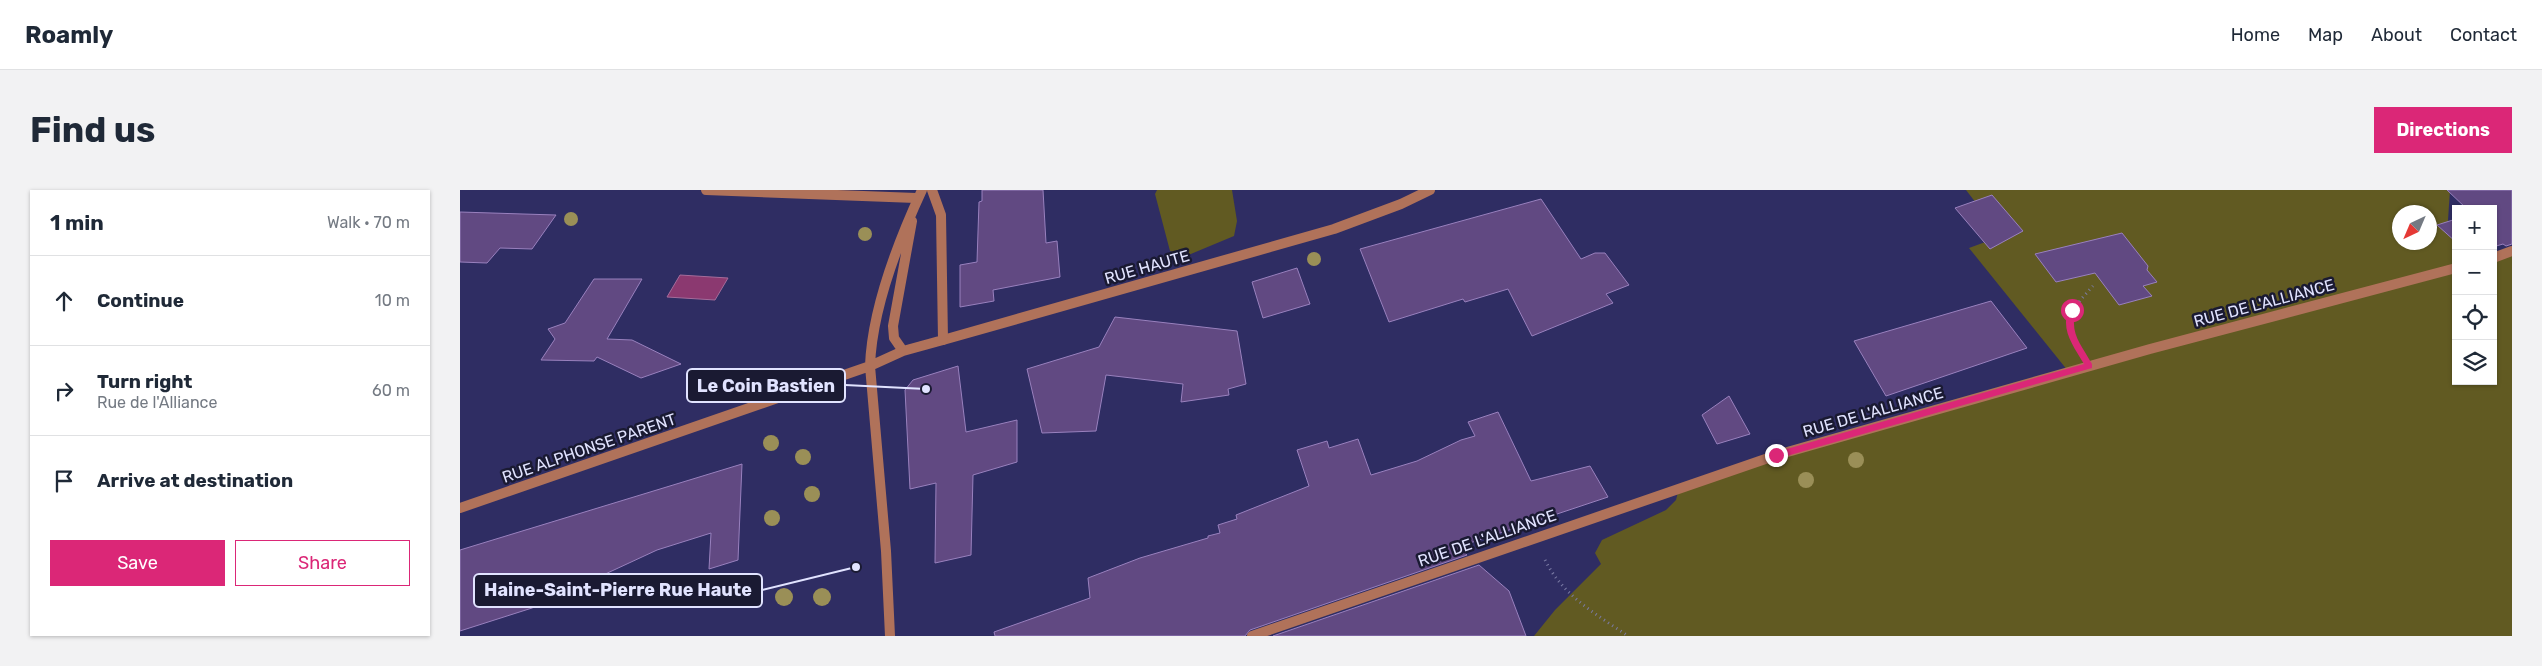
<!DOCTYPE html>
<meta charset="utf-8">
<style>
body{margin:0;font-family:Rubik,sans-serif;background:#f2f2f3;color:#1f2937}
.controls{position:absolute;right:15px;top:15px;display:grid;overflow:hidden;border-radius:0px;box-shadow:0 1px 4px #0004}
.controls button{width:45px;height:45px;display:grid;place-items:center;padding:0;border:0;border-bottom:1px solid #e0e1e3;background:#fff;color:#1f2937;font:25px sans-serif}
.compass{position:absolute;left:1932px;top:15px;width:45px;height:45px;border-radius:50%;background:#fff;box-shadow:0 1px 4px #0004;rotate:224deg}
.stop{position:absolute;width:15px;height:15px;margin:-11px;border:4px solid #db2777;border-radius:50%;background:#fff}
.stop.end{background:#db2777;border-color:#fff;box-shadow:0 1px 5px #0008}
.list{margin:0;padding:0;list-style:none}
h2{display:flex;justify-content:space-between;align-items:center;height:65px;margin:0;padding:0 20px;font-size:21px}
h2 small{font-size:16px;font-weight:400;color:#747a83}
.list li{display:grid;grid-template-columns:32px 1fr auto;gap:15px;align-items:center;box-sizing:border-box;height:90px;padding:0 20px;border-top:1px solid #e0e1e3}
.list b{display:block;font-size:19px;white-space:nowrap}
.list p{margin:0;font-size:16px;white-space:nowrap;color:#747a83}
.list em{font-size:16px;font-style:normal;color:#747a83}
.actions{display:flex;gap:10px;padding:15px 20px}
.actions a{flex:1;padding:11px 0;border:1px solid #db2777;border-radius:0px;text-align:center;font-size:18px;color:#db2777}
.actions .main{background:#db2777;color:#fff}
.icon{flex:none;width:28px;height:28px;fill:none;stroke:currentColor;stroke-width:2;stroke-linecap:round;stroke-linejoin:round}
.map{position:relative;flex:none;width:2052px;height:446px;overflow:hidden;border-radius:0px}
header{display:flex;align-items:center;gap:30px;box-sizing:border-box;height:70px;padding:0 25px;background:#fff;border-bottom:1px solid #e0e1e3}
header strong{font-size:24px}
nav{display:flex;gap:28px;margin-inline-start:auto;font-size:18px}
.intro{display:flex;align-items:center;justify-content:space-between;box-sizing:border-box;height:120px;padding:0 30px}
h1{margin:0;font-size:35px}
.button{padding:12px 22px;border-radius:0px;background:#db2777;color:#fff;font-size:18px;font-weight:700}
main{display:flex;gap:30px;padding:0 30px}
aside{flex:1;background:#fff;border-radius:0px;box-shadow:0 1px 4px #0004}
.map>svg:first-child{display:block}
.green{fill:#615a22;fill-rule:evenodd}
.water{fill:#8b3970;stroke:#a56c9b}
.building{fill:#614982;stroke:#9981be}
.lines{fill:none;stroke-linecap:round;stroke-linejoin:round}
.path{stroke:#7c7ca6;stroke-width:3;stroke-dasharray:1 4;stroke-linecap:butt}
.minor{stroke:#b0725a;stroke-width:10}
.tertiary{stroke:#b0725a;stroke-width:10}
.tree{fill:#9a8f57}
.route{fill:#db2777}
.labels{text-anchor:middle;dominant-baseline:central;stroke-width:5;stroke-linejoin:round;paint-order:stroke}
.street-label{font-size:16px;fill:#e1e3ff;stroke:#1a1a32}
.leader{fill:none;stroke:#e1e3ff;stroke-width:2}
.callout-dot{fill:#e1e3ff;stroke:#1a1a32;stroke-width:2}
.callout{fill:#1a1a32;stroke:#e1e3ff;stroke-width:2}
.callout-label{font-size:18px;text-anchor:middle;font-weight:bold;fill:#e1e3ff}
</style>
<header>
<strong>Roamly</strong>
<nav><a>Home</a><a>Map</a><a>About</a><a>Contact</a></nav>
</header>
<div class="intro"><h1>Find us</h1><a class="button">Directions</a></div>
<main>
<aside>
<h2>1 min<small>Walk · 70 m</small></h2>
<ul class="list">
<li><svg class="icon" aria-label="ahead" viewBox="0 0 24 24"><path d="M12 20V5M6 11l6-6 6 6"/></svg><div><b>Continue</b></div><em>10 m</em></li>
<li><svg class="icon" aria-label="right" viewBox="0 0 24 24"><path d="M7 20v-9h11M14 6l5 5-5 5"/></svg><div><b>Turn right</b><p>Rue de l'Alliance</p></div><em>60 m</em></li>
<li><svg class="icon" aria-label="arrive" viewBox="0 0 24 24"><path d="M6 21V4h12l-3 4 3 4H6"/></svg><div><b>Arrive at destination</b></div></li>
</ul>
<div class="actions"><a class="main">Save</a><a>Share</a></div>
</aside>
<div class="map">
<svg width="2052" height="446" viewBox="0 0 2052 446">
<rect width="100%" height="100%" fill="#2f2d63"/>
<!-- green -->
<path class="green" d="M697 0H772L777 31 774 46 726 66 710 61 695 4Z
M1506 0H1990L1988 30 1996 53V191H2033V68L2052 65V446H1074L1095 420 1141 374 1135 363 1142 350 1206 320 1216 310 1219 298 1608 181 1509 58 1528 51 1516 13ZM1940 22H1970V52H1940Z"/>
<!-- water -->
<path class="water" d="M220 85 268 88 255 110 207 107Z"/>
<!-- building -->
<path class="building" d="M522 0H583L586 53 597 51 600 87 533 100 534 111 500 117V75L517 72 519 12 522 11Z
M1987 0H2052V54L2046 56 2043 54 2033 57V19H2007Z
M1532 5 1563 41 1530 59 1495 18Z
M1081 9 1121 69 1135 63H1145L1169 95 1146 104 1153 113 1072 146 1048 99 1005 112 1003 109 929 132 900 59Z
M0 22 63 24 96 25 72 59 40 58 27 73 0 72Z
M1996 29V52L1977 35Z
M1662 43 1688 76 1687 80 1697 92 1683 96 1692 106 1659 115 1635 83 1596 92 1575 64Z
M837 78 850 114 803 128 792 92Z
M134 89H182L147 149 172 150 221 174 181 188 137 167 134 171 81 170 95 149 88 139 105 133Z
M1531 111 1567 158 1426 206 1394 151Z
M655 127 777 141 786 194 768 199 769 205 721 212 723 194 646 185 636 241 582 243 567 179 639 157Z
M498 176 506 242 557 230V272L513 285 511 365 475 373 476 293 450 299 445 200 453 190Z
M1269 206 1290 244 1257 254 1242 225Z
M1038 222 1071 291 1130 276 1148 307 998 357 1007 365 790 440 785 446H535L534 442 630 408 628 388 680 368 748 348V346L760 343 758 335 777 329 776 325 849 296 837 260 867 251 869 258 898 249 911 285 957 271 1001 250 1015 246 1008 232Z
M282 274 278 370 249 379 251 343 197 360 72 418 0 441V360Z
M1019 375 1049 401 1066 446H813Z"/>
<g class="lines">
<!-- path -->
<path class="path" d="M1615 154C1604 126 1615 116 1633 96
M1085 370C1103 406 1136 424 1168 446"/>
<!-- minor -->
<path class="minor" d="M246 0 456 8
M2033 68 2052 61
M483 150 874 39 941 14 970 0
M792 446 1317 265 1690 159 1996 78"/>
<!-- tertiary -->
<path class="tertiary" d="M443 161 434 148 433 136 452 31
M0 318 410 176 443 161 483 150 481 25 472 0
M430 446 426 361 410 176C412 119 438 52 462 0"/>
</g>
<!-- trees -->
<g class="tree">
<circle cx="111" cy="29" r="7"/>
<circle cx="405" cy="44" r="7"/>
<circle cx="854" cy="69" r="7"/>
<circle cx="311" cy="253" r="8"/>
<circle cx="343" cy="267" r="8"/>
<circle cx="1396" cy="270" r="8"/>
<circle cx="1346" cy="290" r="8"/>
<circle cx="352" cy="304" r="8"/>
<circle cx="312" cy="328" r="8"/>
<circle cx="324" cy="407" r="9"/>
<circle cx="362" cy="407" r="9"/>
</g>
<!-- route -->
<path class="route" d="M1612 117 1616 120C1609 143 1621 154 1632 174V178L1316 269 1314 268V263L1316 262 1624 174C1613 155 1600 140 1609 118Z"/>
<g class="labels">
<!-- street labels -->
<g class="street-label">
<text transform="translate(687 77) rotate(-16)">RUE HAUTE</text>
<text transform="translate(1804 113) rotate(-15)">RUE DE L'ALLIANCE</text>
<text transform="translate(1413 222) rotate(-16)">RUE DE L'ALLIANCE</text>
<text transform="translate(129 258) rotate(-19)">RUE ALPHONSE PARENT</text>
<text transform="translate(1027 348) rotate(-19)">RUE DE L'ALLIANCE</text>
</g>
</g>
<!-- callouts -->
<path class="leader" d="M466 199L385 195M396 377L302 400"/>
<g class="callout-dot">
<circle cx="466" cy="199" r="5"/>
<circle cx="396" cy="377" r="5"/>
</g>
<g class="callout">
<rect x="227" y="179" width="158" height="33" rx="5"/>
<rect x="14" y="384" width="288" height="33" rx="5"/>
</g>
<g class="callout-label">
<text x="306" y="202">Le Coin Bastien</text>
<text x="158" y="406">Haine-Saint-Pierre Rue Haute</text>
</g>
</svg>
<div class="controls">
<button>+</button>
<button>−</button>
<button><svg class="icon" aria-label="locate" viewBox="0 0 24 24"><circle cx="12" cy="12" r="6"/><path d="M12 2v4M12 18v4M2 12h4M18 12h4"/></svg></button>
<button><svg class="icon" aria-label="layers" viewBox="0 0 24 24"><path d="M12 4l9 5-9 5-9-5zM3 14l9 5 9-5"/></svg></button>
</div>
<svg class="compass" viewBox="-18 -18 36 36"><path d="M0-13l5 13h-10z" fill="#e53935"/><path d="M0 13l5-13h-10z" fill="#747a83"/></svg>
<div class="stop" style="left:1612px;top:120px"></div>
<div class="stop end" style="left:1316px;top:265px"></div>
</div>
</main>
